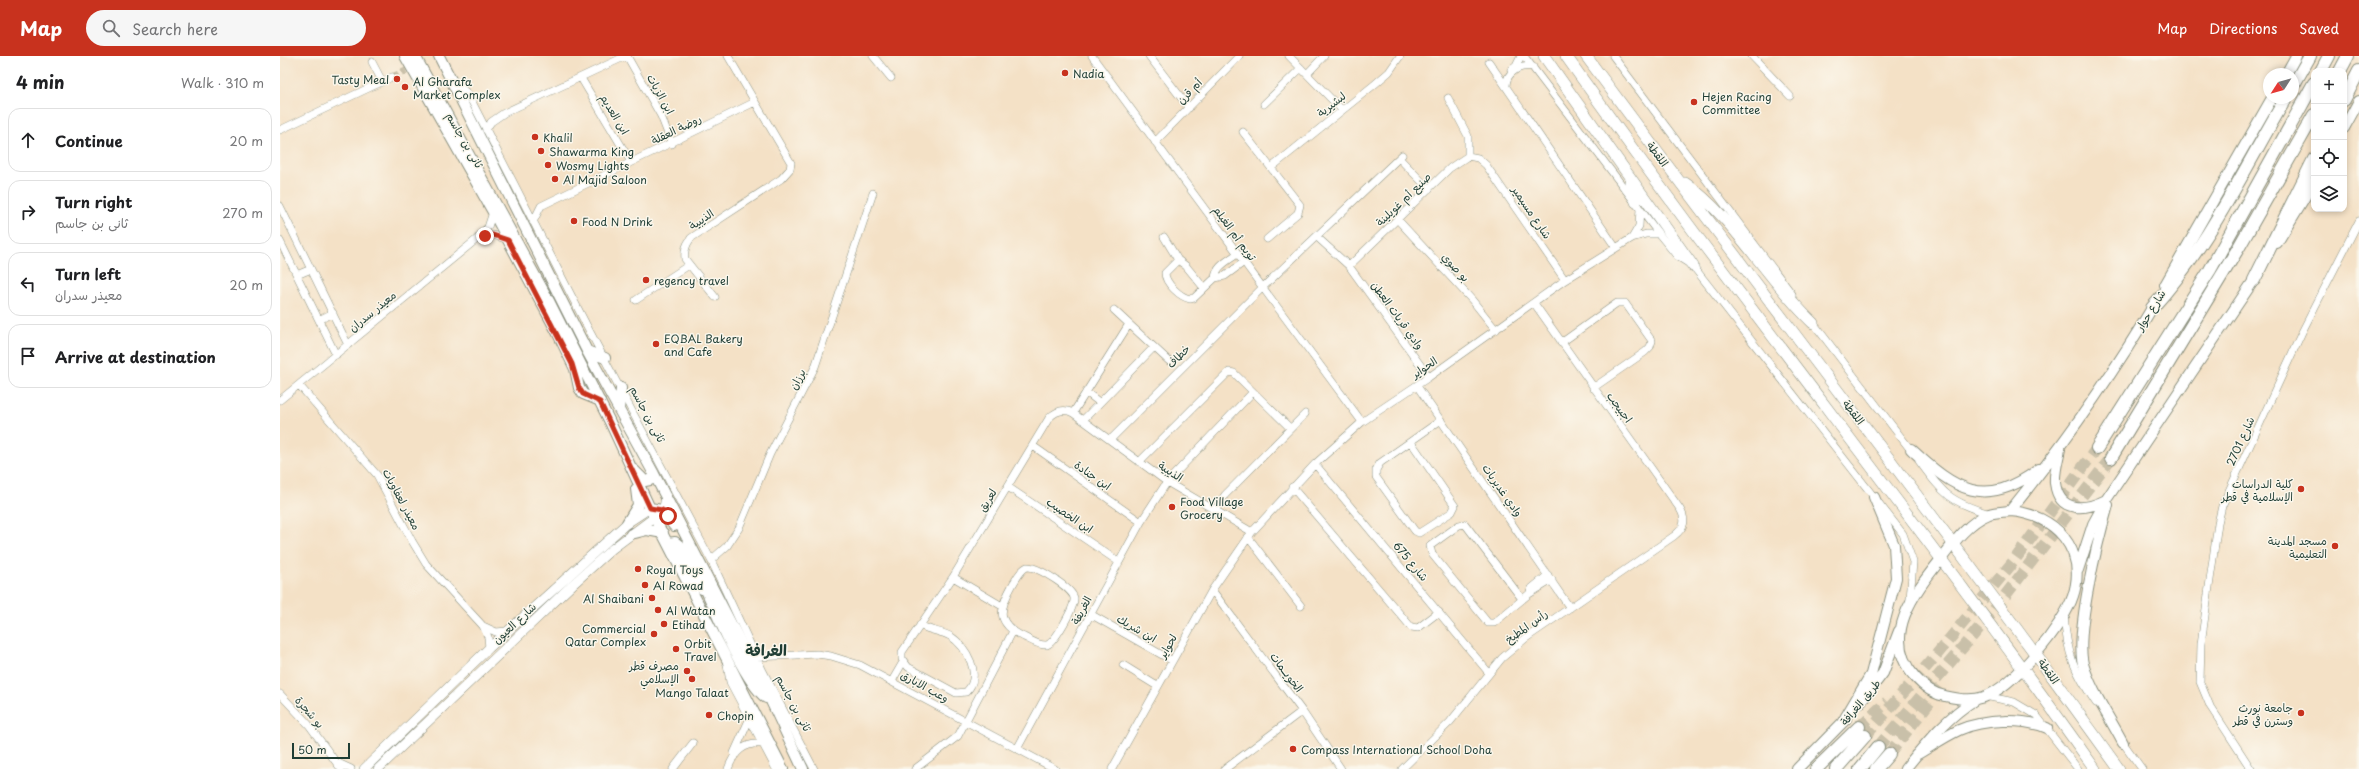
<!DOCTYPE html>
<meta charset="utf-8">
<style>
body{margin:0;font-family:"Playpen Sans","Playpen Sans Arabic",sans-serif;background:#f6f6f6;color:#202124}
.controls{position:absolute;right:12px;top:12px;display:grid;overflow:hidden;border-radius:8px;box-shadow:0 2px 6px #0003}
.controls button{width:36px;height:36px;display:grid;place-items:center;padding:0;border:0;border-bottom:1px solid #e0e0e0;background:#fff;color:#202124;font:20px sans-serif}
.compass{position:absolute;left:1983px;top:12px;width:36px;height:36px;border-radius:50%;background:#fff;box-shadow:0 2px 6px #0003;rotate:234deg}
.scale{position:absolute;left:12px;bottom:10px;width:58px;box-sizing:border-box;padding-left:4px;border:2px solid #1f3d34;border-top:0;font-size:11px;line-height:14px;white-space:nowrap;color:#1f3d34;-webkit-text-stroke:3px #fbf7ec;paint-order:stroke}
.stop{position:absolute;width:12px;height:12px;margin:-9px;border:3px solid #c8321e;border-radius:50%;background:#fff}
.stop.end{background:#c8321e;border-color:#fff;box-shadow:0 1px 4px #0008}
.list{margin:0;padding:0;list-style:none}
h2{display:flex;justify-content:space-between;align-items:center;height:52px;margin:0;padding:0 16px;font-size:17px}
h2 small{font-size:13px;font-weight:400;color:#757577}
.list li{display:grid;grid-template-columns:26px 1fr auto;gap:12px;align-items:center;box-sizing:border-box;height:64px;margin:0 8px 8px;padding:0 8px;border:1px solid #e0e0e0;border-radius:12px}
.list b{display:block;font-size:15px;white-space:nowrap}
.list p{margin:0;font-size:13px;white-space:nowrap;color:#757577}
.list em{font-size:13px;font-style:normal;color:#757577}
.icon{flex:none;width:22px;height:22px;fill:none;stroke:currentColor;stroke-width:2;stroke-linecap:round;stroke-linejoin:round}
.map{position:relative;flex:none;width:2079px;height:713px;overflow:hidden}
header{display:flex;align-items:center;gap:24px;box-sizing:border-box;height:56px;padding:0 20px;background:#c8321e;color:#fff}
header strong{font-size:19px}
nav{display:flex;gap:22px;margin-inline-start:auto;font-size:14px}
.search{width:280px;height:36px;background:#f6f6f6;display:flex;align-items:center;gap:10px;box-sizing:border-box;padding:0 14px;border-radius:22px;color:#757577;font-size:15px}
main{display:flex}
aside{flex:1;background:#fff}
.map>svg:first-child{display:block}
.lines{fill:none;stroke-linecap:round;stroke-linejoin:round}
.minor-tunnel{stroke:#c9c0a9;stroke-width:7;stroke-dasharray:7 3.5;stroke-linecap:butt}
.trunk-tunnel{stroke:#c9c0a9;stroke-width:12;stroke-dasharray:12 6;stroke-linecap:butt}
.minor-casing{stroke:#8a8f7d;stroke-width:8}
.tertiary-casing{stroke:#8a8f7d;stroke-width:10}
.secondary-casing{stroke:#8a8f7d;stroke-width:12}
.primary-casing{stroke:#8a8f7d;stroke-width:12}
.trunk-casing{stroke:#8a8f7d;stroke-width:14}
.minor{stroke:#fff;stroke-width:7}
.tertiary{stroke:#fff;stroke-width:9}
.secondary{stroke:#fff;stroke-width:10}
.primary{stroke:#fff;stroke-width:11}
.trunk{stroke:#fff;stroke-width:12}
.route{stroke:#c8321e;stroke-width:5}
.poi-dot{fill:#c8321e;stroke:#fbf7ec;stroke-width:1.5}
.labels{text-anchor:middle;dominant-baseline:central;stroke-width:3;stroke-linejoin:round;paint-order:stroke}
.poi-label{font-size:11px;fill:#1f3d34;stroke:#fbf7ec;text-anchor:start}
.street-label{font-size:11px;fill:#1f3d34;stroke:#fbf7ec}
.district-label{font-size:15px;font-weight:bold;fill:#1f3d34;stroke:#fbf7ec}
</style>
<header>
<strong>Map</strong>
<div class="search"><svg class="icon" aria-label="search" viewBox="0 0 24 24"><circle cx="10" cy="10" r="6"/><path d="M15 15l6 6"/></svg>Search here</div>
<nav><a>Map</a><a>Directions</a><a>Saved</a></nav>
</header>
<main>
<aside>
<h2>4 min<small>Walk · 310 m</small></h2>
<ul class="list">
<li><svg class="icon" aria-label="ahead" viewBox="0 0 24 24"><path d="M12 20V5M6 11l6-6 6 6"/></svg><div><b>Continue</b></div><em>20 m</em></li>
<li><svg class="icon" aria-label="right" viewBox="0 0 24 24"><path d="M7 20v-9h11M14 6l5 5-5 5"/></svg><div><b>Turn right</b><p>ثانى بن جاسم</p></div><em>270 m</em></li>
<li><svg class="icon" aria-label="left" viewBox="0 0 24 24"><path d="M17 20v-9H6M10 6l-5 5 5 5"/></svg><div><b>Turn left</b><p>معيذر سدران</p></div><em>20 m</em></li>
<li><svg class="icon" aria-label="arrive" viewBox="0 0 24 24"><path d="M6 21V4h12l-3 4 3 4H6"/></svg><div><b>Arrive at destination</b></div></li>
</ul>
</aside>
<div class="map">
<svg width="2079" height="713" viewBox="0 0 2079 713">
<rect width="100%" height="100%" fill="#fbf7ec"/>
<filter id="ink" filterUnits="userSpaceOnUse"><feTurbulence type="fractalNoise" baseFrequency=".025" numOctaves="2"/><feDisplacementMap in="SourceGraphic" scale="8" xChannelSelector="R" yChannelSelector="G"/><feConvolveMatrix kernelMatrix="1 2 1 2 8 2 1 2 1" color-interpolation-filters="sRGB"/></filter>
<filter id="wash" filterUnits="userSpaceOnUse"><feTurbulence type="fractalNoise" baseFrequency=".012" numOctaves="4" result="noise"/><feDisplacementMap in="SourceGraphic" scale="16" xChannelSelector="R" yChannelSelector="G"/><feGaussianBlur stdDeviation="0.9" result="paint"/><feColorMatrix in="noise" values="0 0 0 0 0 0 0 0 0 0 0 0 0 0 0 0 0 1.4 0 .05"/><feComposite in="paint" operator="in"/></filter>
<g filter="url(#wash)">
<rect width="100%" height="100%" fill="#f4e1c6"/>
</g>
<g filter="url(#ink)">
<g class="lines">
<!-- minor-tunnel -->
<path class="minor-tunnel" d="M112 21 126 15"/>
<!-- trunk-tunnel -->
<path class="trunk-tunnel" d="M1579 671 1607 646
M1585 680 1653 603 1733 506 1817 392
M1598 691 1711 558 1831 402
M1609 698 1662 630"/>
<defs>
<path id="minor" d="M347 0 381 60 392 88
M593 0 611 22
M812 0 1082 366
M869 0 909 52
M1009 0 1062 54
M1244 0 1379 178 1397 200 1413 210 1623 478 1633 506 1630 543
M1333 0 1512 238
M1472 0 1510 40
M92 6 102 25
M1209 6 1336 192
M1231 14 1236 10 1241 0
M1027 18 1044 0
M171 22 188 38 309 274 431 504 482 613 534 713
M301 22 351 106
M1226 30C1226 16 1240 9 1253 11
M1168 42 1188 80V100
M984 48 1021 12
M0 74 112 21
M206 74 211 66 224 57 346 0
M963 76 1020 149 1018 157 987 183
M875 86 959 0
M1119 102 1149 133
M992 111 1095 28 1109 16 1120 0
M0 150 68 289
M1118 164 1192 244 1216 274
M253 166 261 150 475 46
M884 181 898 204
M1037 181 1069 210 1149 321
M200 182 213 179 228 184
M1352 182 1359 170 1360 153
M0 185 56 299
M1069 210 1170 112 1188 100 1198 102 1206 109 1285 224
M17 219 31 213
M935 222C936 210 948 205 957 198
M924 232 906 210 898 204 885 217C885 227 900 241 910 243L914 242 935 222 945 220 964 206
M435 241 405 203C404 194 406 189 411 182L501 123 510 113 511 107 448 0
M356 244 409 209
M834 254 889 305
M39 264 53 257
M1531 264 1633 397
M1281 287 1337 247H1345L1372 285 1370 291 1365 296 1313 332
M19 329 97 419 132 485 146 508 203 570 208 581 209 592
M1137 330 1290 552
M806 336 819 346
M0 344 197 183 208 171 213 156
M793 357 849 268
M803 364 874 291
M830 384 982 232 1122 99
M1131 386 1175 450 1172 456 1139 477 1135 475 1096 421V414L1100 407 1161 364
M753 390 861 466
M1639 405C1663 438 1670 446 1710 458
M859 406 949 316 954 317 1010 372
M1035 408 1209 617
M728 431 839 506
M1012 431 1131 571 1138 572 1159 556
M935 454 945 439 1025 358
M968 481 1021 550
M431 504 447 490 459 472 490 398 535 311 593 137
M747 511C757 510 792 532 794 542 795 551 775 586 767 589 759 590 751 584 744 581 715 567 719 553 733 528 737 522 740 514 747 511Z
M673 521 722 550
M932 534 1022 655 1061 713
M1249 538 1252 532 1268 519
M1242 543 1185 468 1179 469 1150 490 1152 498 1208 567H1214L1249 538 1272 524
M812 559 891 604
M1784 559C1787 598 1794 615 1816 647
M640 569C650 575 660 575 670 580 687 590 703 620 686 636L676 637 628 611 622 603V596L673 521 769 362C776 355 784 352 793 357L887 426 972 476
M203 570 216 576 227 575
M477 601 537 598 551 600 580 609 775 713
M446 603 450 626 496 713
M843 609 877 630
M612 625 623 606
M0 638 29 669 61 713
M1705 640 1734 646 1756 659 1798 713
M1841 684 1862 713
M737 693 861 466 887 426 973 336
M454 697 470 662
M58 707 71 713
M393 713 413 687
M448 713C454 696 464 686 483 688
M635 713 678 680 733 575
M832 713 932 534 972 476 1035 408 1082 366 1149 321 1285 224 1352 182 1366 178H1379
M945 713 1022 655
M1122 713 1170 666 1222 602 1246 582 1394 480C1404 472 1407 465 1400 453L1254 247
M1971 713 1930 650 1920 626 1921 588 1938 467 1942 450 2022 276 2079 165"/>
<path id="tertiary" d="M84 713 209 592 347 467 370 452
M98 713 292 529 332 493 380 457 384 451 386 442"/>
<path id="secondary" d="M125 0 213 156 278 278 295 313 299 332 303 338 320 345
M135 0 270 247 330 366 374 461 503 713
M159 0 307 295 374 418 491 645 523 713
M2006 18 2016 0
M2064 72 2079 45
M1997 187 2034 126
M1885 229 1992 42
M307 295 325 302
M339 354 341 332
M1631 393C1675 434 1705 454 1759 413
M1780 393C1778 404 1774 416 1775 427 1779 458 1806 454 1826 444
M354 414 365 425 370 424 374 418
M1828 449C1818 484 1795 575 1803 608 1811 635 1830 662 1843 687
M370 452 382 454 394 470
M1730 455C1775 458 1808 494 1793 540 1783 570 1734 630 1704 641 1692 645 1677 643 1665 640 1653 638 1643 630 1635 621 1599 581 1635 536 1661 503 1674 486 1689 466 1709 458 1716 456 1724 456 1730 455Z
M1730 455C1783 389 1832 320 1875 247
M347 467 358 449 356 433
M351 478 367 474 383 477
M388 487 395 486 400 490 422 533
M1798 514 1813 468 1826 444 1978 218
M422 525C434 552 464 626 486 642
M1580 647 1603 617 1619 575
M1562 667 1591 618 1616 522 1614 489 1594 441
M1636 699C1650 691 1664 681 1679 674 1704 663 1743 662 1767 672
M1517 713 1566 663
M1625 713C1647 686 1667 661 1696 643"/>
<path id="primary" d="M1264 0 1413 210
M1286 0C1457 242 1644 472 1815 713
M1306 0C1482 239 1666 472 1839 713
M1350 126 1356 146
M1405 127C1454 161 1488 225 1533 267"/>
<path id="trunk" d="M2041 15 2049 0
M2060 15 2068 0
M2013 30 2030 0
M2064 44 2079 15
M1974 224 2034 103
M1872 252C1928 191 1964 113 2006 42
M1817 392 1930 214 2034 27
M1831 402 1959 191 2034 59
M1536 713 1579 671
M1556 713 1585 680
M1580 713 1598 691
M1596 713 1609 698"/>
</defs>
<!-- minor casing -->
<use href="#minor" class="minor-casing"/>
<!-- tertiary casing -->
<use href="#tertiary" class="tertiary-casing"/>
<!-- secondary casing -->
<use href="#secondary" class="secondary-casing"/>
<!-- primary casing -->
<use href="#primary" class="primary-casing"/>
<!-- trunk casing -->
<use href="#trunk" class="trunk-casing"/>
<!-- minor -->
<use href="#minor" class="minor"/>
<!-- tertiary -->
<use href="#tertiary" class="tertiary"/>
<!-- secondary -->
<use href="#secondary" class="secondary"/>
<!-- primary -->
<use href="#primary" class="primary"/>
<!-- trunk -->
<use href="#trunk" class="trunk"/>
</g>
</g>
<g class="lines" filter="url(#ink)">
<!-- route -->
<path class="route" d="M205 180 213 179 228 184 292 308 299 332 303 338 320 346 370 452 382 454 388 460"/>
</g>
<!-- markers -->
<g class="poi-dot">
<circle cx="785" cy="17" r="4"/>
<circle cx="117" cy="23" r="4"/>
<circle cx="125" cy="31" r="4"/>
<circle cx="1414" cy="46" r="4"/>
<circle cx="255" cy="81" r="4"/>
<circle cx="261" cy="95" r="4"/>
<circle cx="268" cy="109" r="4"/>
<circle cx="275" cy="123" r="4"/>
<circle cx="294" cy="165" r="4"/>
<circle cx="366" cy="224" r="4"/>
<circle cx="376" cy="288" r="4"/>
<circle cx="2021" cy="433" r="4"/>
<circle cx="892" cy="451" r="4"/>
<circle cx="2055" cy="490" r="4"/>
<circle cx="358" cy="513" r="4"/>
<circle cx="365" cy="529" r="4"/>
<circle cx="372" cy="542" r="4"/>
<circle cx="378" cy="554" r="4"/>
<circle cx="384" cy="568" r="4"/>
<circle cx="374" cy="578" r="4"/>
<circle cx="396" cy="593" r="4"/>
<circle cx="407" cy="615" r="4"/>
<circle cx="412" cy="623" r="4"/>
<circle cx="2021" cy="657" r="4"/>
<circle cx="429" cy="659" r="4"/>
<circle cx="1013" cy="693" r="4"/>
</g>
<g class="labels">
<!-- poi labels -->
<g class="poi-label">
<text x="793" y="17">Nadia</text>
<text x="109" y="23" text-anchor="end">Tasty Meal</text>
<text x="133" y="25">Al Gharafa<tspan x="133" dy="13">Market Complex</tspan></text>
<text x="1422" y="40">Hejen Racing<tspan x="1422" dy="13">Committee</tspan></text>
<text x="263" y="81">Khalil</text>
<text x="269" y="95">Shawarma King</text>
<text x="276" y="109">Wosmy Lights</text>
<text x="283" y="123">Al Majid Saloon</text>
<text x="302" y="165">Food N Drink</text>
<text x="374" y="224">regency travel</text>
<text x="384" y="282">EQBAL Bakery<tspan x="384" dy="13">and Cafe</tspan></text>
<text x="2013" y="427" text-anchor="end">كلية الدراسات<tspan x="2013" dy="13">الإسلامية في قطر</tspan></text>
<text x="900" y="445">Food Village<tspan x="900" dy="13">Grocery</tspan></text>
<text x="2047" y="484" text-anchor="end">مسجد المدينة<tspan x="2047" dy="13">التعليمية</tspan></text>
<text x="366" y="513">Royal Toys</text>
<text x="373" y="529">Al Rowad</text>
<text x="364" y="542" text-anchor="end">Al Shaibani</text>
<text x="386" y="554">Al Watan</text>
<text x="392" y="568">Etihad</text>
<text x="366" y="572" text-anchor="end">Commercial<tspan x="366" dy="13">Qatar Complex</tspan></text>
<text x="404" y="587">Orbit<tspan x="404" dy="13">Travel</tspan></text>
<text x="399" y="609" text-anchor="end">مصرف قطر<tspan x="399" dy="13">الإسلامي</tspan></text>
<text x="412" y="636" text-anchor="middle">Mango Talaat</text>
<text x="2013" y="651" text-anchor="end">جامعة نورث<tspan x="2013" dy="13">وسترن في قطر</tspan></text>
<text x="437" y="659">Chopin</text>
<text x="1021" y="693">Compass International School Doha</text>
</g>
<!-- street labels -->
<g class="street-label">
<text transform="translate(909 35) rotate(-46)">أم قرن</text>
<text transform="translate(381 38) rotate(61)">ابن الزيات</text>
<text transform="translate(1051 48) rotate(-38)">لبشيرية</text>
<text transform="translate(335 58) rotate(59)">ابن العديم</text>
<text transform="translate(396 73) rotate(-26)">روضة العقلة</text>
<text transform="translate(185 84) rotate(60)">ثانى بن جاسم</text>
<text transform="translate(1378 98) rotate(54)">اللقطة</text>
<text transform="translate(1123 143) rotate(-44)">صنيع أم غويلينة</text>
<text transform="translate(1252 156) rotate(56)">شارع مسيمير</text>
<text transform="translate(421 163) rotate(-34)">الذيبية</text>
<text transform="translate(955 177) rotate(54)">تويم أم الغيلم</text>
<text transform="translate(1176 211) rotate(47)">بو صوي</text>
<text transform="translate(1870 254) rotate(-58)">شارع حوار</text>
<text transform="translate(92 255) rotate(-39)">معيذر سدران</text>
<text transform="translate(1118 259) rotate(54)">وادي قريات العطن</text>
<text transform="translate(898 300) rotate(-45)">خطاف</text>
<text transform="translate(1144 311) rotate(-34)">الحواير</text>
<text transform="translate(517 323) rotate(-62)">برزان</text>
<text transform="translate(1340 351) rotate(54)">اجبيجب</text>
<text transform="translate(1574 356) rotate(53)">اللقطة</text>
<text transform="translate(368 358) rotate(62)">ثانى بن جاسم</text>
<text transform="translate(1960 385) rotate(-66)">شارع 2701</text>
<text transform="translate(891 415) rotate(33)">الذيبية</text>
<text transform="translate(813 419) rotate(35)">ابن جنادة</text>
<text transform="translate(1223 434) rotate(55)">وادي غديريات</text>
<text transform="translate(122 443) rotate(62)">معيذر لعفاويات</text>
<text transform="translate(707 444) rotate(-59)">لعريق</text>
<text transform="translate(790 459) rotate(34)">ابن الخصيب</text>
<text transform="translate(1131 505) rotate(50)">شارع 675</text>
<text transform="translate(801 554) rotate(-62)">الغريفة</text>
<text transform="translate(234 567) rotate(-43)">شارع العيون</text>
<text transform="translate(1246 570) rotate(-36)">رأس المطبخ</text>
<text transform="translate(857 572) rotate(30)">ابن شريك</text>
<text transform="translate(887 590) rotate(-60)">لحواير</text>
<text transform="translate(1769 615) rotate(55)">اللقطة</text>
<text transform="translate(1007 616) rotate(53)">الخويــمات</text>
<text transform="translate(645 630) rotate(29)">وعب الابارق</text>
<text transform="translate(1580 646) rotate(-50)">طريق الغرافة</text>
<text transform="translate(514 647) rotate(62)">ثانى بن جاسم</text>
<text transform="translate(30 656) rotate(49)">بو شجرة</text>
</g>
<!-- district labels -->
<g class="district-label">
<text x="486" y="593">الغرافة</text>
</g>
</g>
</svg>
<div class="controls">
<button>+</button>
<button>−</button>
<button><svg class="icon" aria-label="locate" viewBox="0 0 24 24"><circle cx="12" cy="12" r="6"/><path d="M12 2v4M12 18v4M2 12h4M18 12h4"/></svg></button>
<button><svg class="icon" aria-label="layers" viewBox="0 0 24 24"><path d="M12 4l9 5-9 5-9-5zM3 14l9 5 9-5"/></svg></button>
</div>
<svg class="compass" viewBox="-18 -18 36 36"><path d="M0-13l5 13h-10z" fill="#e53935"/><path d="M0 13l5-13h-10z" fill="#757577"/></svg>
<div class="scale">50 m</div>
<div class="stop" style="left:388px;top:460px"></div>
<div class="stop end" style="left:205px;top:180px"></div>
</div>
</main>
